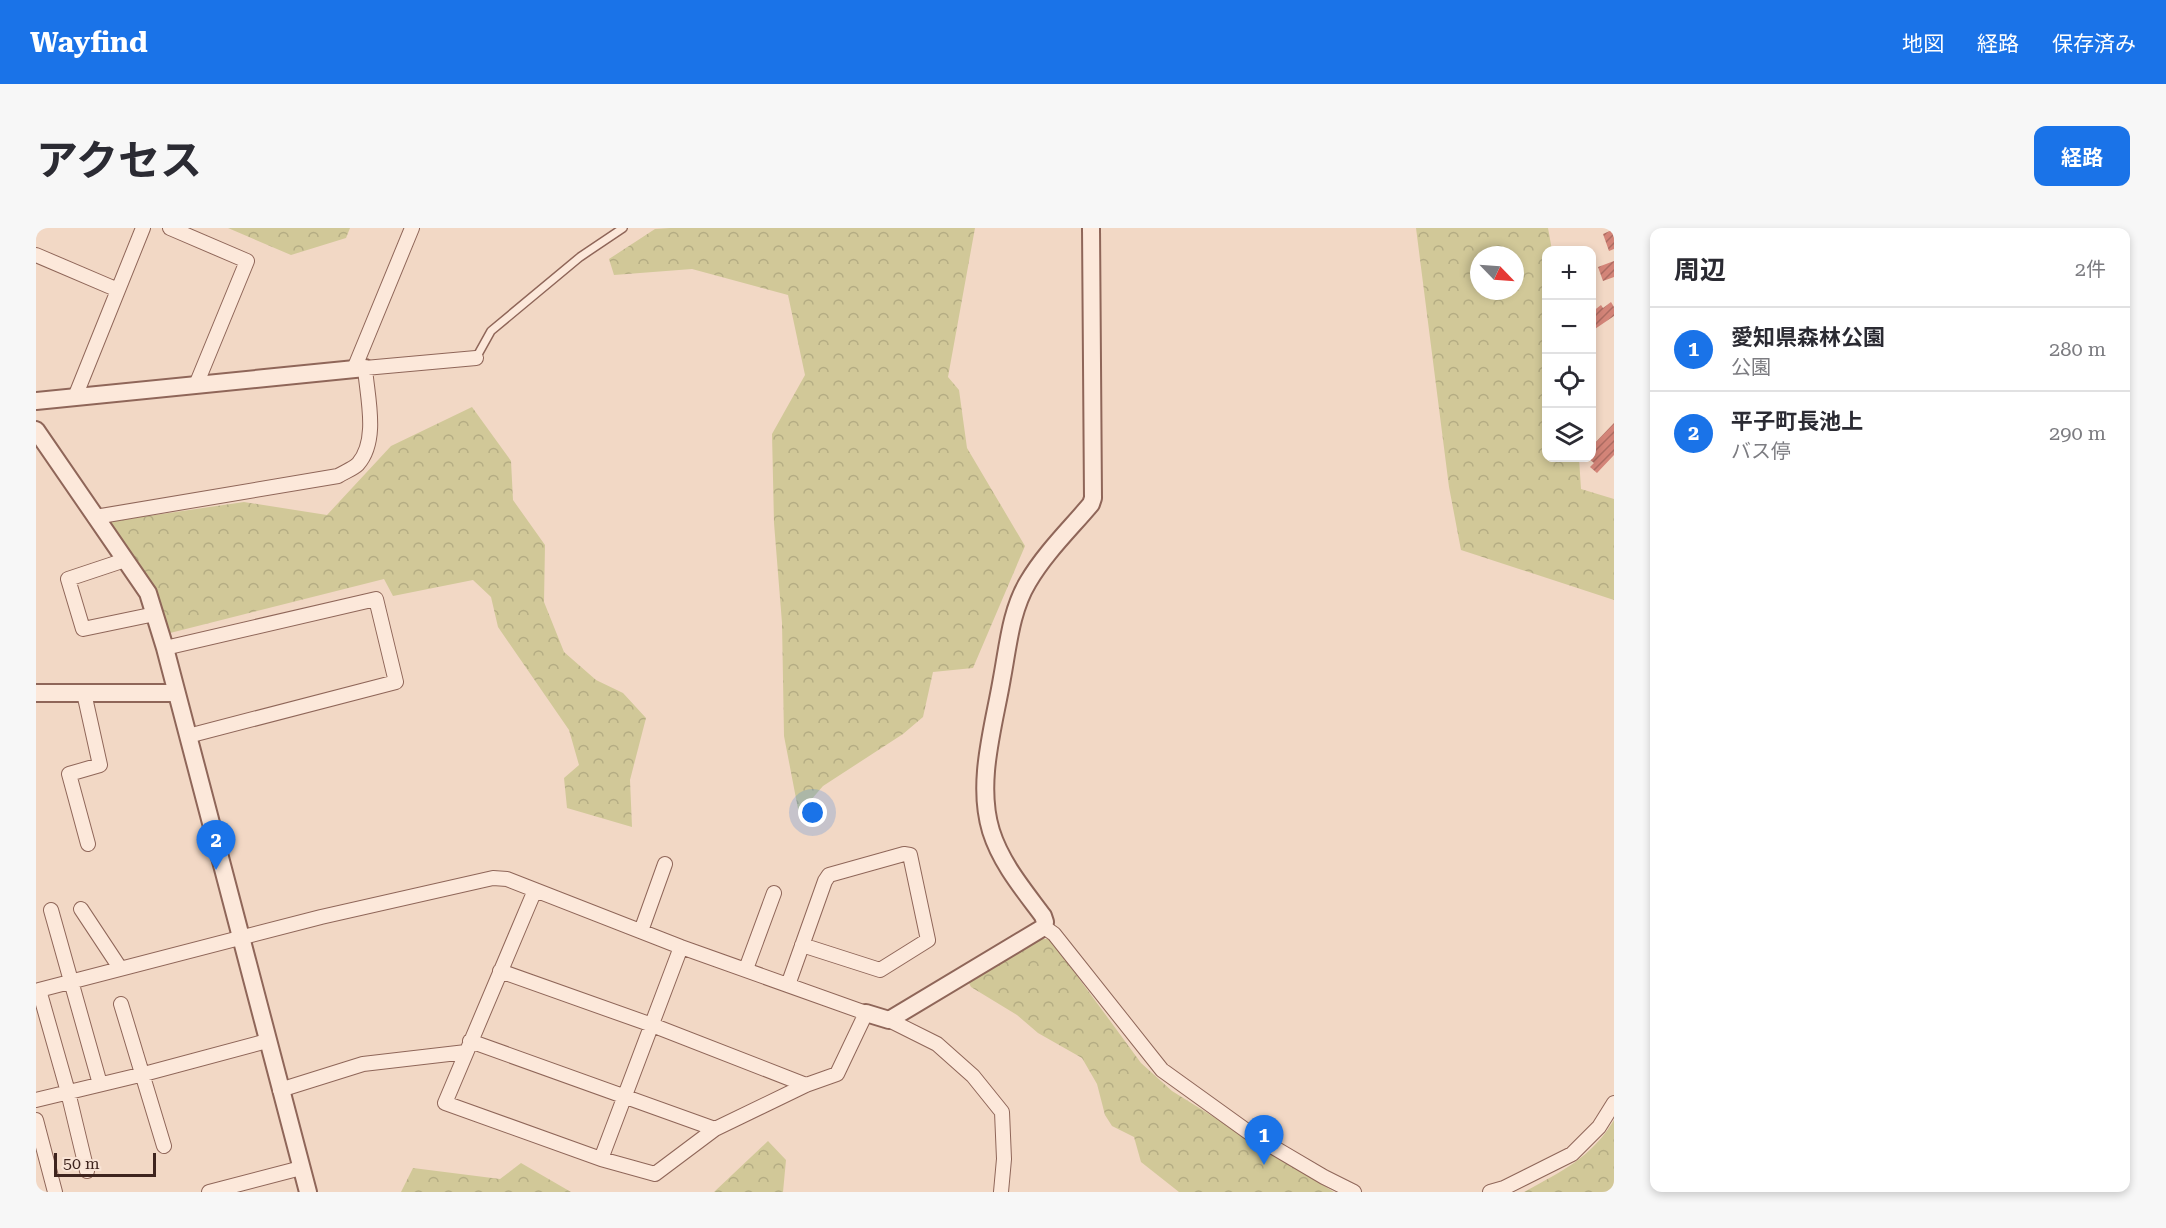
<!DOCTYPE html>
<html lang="ja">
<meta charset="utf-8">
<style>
body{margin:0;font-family:"Roboto Serif","Noto Sans JP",serif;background:#f7f7f7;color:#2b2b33}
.controls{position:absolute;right:18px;top:18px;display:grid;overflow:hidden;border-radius:12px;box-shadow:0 3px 9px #0003}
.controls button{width:54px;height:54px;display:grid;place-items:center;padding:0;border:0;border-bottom:2px solid #e1e1e2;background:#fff;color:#2b2b33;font:30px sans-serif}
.compass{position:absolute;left:1434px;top:18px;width:54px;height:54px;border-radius:50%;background:#fff;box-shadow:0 3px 9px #0003;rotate:115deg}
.scale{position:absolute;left:18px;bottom:15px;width:102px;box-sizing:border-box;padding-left:6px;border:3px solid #3e241e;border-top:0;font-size:16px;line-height:21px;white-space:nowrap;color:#3e241e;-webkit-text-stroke:4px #f9e4d6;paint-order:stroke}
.you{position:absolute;left:777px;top:585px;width:21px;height:21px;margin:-15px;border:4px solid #fff;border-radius:50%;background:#1a73e8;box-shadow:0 0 0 9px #1a73e833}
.badge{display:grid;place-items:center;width:39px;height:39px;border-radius:50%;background:#1a73e8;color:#fff;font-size:20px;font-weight:700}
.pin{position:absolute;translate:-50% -50px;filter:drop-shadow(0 2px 3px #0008)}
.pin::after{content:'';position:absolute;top:32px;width:21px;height:18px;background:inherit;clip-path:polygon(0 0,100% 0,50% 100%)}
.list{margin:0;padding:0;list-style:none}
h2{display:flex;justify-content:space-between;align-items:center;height:78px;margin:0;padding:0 24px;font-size:26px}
h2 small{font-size:20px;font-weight:400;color:#7c7c81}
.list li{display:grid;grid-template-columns:39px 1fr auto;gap:18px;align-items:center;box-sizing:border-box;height:84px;padding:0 24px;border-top:2px solid #e1e1e2}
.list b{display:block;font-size:22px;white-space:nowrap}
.list p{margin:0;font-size:20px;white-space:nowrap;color:#7c7c81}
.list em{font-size:20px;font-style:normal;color:#7c7c81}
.icon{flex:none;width:33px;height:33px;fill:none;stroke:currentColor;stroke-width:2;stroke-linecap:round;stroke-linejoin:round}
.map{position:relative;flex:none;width:1578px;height:964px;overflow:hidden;border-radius:12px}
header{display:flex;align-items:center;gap:36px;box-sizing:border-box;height:84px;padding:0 30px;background:#1a73e8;color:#fff}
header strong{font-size:28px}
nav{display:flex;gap:33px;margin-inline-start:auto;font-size:21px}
.intro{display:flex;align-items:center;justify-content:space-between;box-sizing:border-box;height:144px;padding:0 36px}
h1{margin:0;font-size:42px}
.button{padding:15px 27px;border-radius:12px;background:#1a73e8;color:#fff;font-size:21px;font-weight:700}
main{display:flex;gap:36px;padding:0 36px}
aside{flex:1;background:#fff;border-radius:12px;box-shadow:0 3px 9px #0003}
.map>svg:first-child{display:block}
.forest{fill:url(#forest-crowns);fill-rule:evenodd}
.building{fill:url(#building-hatch)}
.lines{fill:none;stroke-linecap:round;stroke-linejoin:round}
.service-casing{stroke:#8f6659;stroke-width:10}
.minor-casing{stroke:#8f6659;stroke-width:16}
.tertiary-casing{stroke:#8f6659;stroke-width:20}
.service{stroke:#fce8da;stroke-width:7}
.minor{stroke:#fce8da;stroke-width:14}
.tertiary{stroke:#fce8da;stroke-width:16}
</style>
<header>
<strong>Wayfind</strong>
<nav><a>地図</a><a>経路</a><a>保存済み</a></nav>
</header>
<div class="intro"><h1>アクセス</h1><a class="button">経路</a></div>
<main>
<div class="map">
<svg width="1578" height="964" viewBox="0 0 1578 964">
<defs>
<pattern id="forest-crowns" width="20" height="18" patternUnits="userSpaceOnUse" patternTransform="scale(1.5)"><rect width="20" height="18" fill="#d1c898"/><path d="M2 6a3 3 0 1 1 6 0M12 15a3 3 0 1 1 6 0" fill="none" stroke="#b4ac83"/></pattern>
<pattern id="building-hatch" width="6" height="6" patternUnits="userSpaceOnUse" patternTransform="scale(1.5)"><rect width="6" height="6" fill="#d38478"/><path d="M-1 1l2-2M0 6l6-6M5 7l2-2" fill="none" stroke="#ad6c62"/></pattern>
</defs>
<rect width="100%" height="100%" fill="#f2d8c5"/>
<!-- forest -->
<path class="forest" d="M192 0H314L310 10 255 27Z
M634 0H939L912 149 923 162 931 220 989 318 937 440 897 444 887 489 867 506 787 558 763 586 748 508 746 395 738 295 736 206 769 147 752 67 656 41 578 47 573 31 619 1Z
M1380 0H1512L1516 22H1510V230H1543L1545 261 1578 271V372L1425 322 1413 259ZM1443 27H1479V63H1443Z
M436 179 475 233 477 272 509 317 508 374 528 424 560 452 587 465 610 490 594 552 596 599 531 580 528 550 543 537 533 502 462 399 455 369 437 352 357 368 348 351 134 405 120 362 71 294 208 274 291 287 355 218Z
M1002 711H1014L1105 835 1136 863 1298 964H1143L1105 934 1098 909 1076 898 1069 887 1061 856 1046 830 1002 805 981 787 935 759 932 753Z
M1578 892V964H1488C1526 943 1555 930 1578 892Z
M732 913 750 932 747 964H678Z
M485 935 535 964H365L377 940 464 951Z"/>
<!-- building -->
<path class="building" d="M1578 1V21L1573 23 1567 6Z
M1578 33V49L1567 53 1562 39Z
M1575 74 1578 79V88L1556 103V84L1565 77 1567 80Z
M1578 195V227L1561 245 1554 239 1558 235 1553 231 1557 226 1556 218Z"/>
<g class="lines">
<defs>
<path id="service" d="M440 130 455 103 544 29 587 0"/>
<path id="minor" d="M134 0 211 33 160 157
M0 27 82 62
M318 141 376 0
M39 169 107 0
M59 289 302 248C308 244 317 241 322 236 343 212 331 168 329 140L440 130
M89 332 32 351 47 401 119 386
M129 420 340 371 360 454 152 508
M48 465 64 537 33 546 52 616
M45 681 84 740
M15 682 64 856
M1008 699 1018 706 1126 842 1215 906 1288 949 1318 964
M605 703 629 636
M710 741 738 665
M464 743 616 797 770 857
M752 757 789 653 793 647 868 626 874 627 892 712 844 742 766 717
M85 776 128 918
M853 792 901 816 937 848 966 884 968 931 965 964
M434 813 679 901
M244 862 327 836 430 824
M0 872 108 846 231 813
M0 892 19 964
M565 931 645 719
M51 943 32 864 3 762 285 689 457 650 471 651 645 719 830 785 801 846 770 857 679 901 619 946 565 931 409 875 499 662
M173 964 265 940
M1454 964 1468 960 1536 926 1563 899 1578 875"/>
<path id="tertiary" d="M0 173 329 140
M0 202 112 365 129 420 272 964
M0 465H140
M830 785 853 792 1008 699 1009 694 1007 688C987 661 965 635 955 603 940 554 958 498 966 450 972 418 975 382 992 354 1009 325 1034 301 1055 276L1057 270 1055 0"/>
</defs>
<!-- service casing -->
<use href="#service" class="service-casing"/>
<!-- minor casing -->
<use href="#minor" class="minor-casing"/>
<!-- tertiary casing -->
<use href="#tertiary" class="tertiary-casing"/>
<!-- service -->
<use href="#service" class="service"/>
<!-- minor -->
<use href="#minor" class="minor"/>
<!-- tertiary -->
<use href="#tertiary" class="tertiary"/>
</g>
</svg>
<div class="controls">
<button>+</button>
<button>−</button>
<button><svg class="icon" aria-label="locate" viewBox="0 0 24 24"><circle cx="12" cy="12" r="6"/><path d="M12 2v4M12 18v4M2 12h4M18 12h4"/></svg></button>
<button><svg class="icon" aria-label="layers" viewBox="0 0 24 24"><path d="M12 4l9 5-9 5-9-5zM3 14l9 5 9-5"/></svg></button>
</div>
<svg class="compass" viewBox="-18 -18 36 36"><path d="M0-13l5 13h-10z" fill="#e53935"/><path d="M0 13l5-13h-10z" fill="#7c7c81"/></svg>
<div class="scale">50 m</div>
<div class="you"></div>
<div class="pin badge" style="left:1228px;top:937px">1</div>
<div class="pin badge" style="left:180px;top:642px">2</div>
</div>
<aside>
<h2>周辺<small>2件</small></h2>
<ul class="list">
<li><span class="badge">1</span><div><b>愛知県森林公園</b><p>公園</p></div><em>280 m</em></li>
<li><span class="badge">2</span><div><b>平子町長池上</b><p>バス停</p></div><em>290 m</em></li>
</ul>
</aside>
</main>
